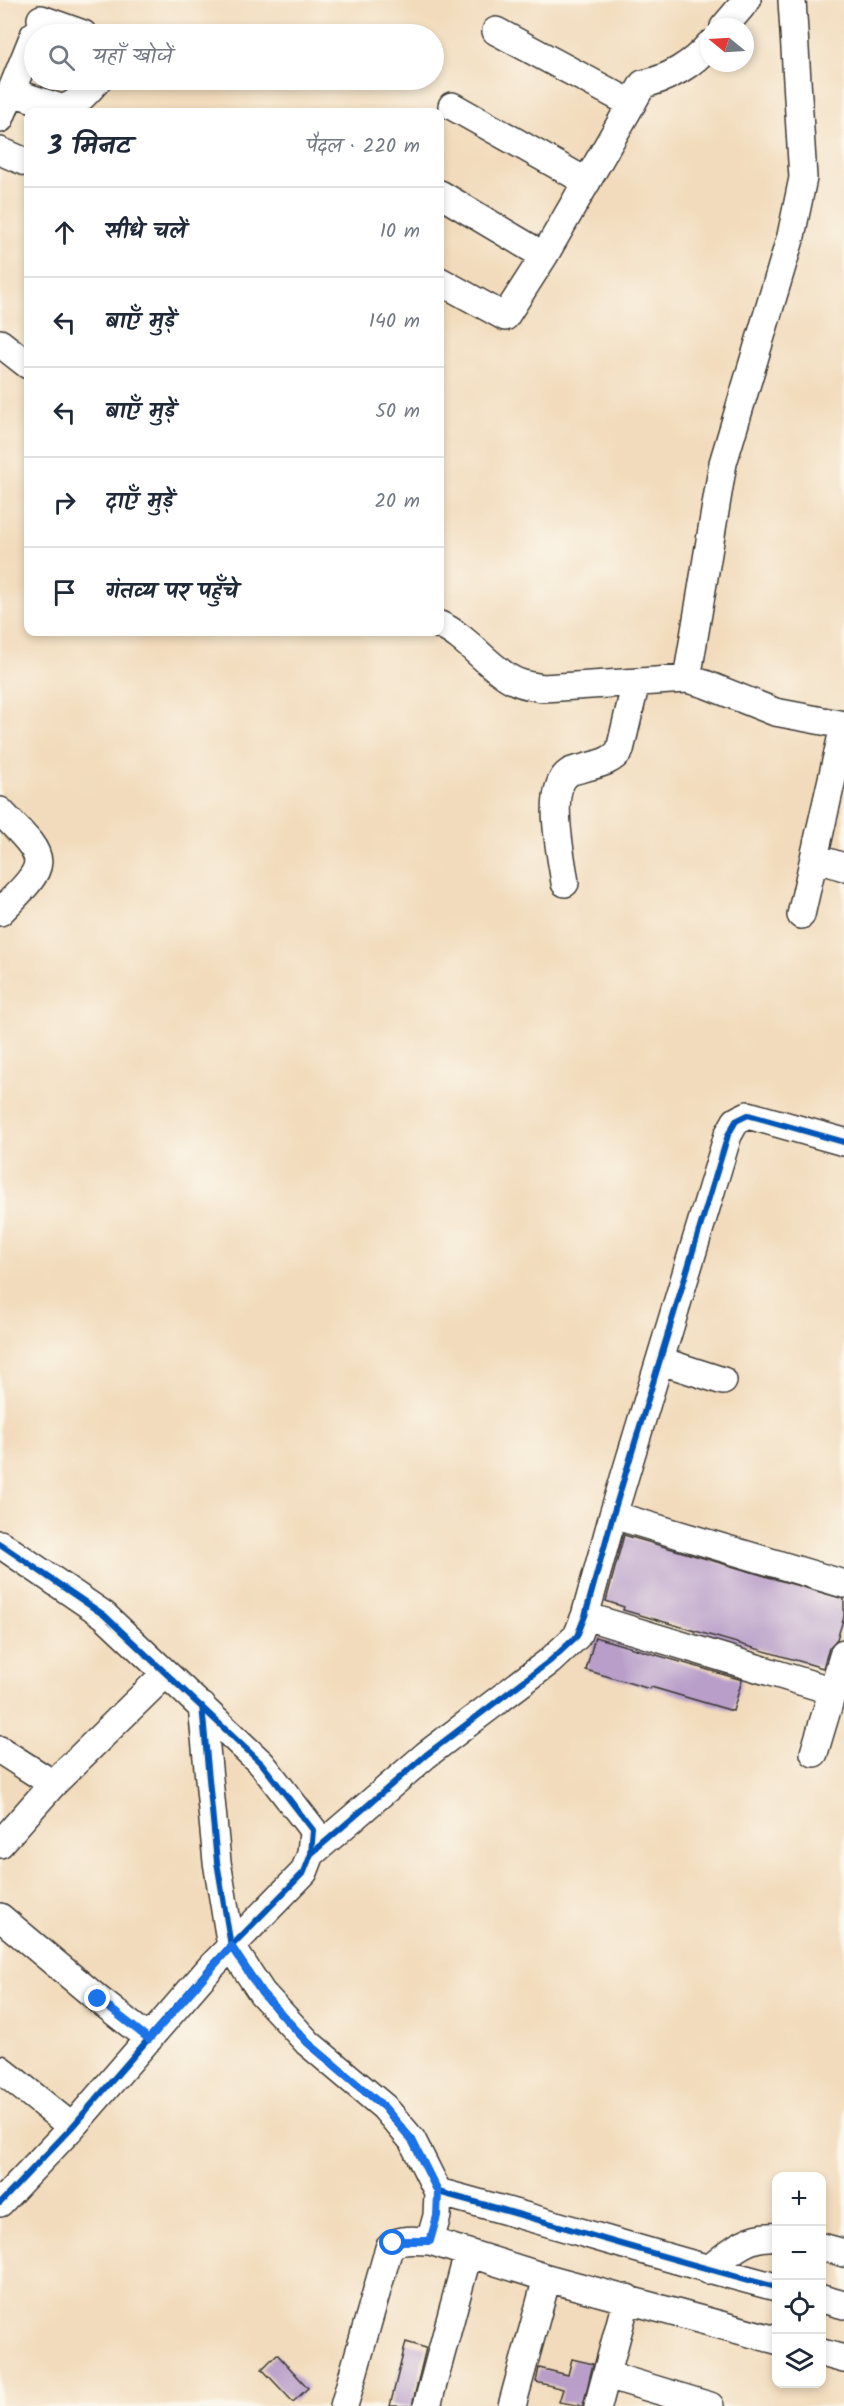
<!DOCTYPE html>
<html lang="hi">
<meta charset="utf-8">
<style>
body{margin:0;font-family:Kalam,"Playpen Sans Deva",sans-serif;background:#f2f2f3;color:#1f2937}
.controls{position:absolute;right:18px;bottom:18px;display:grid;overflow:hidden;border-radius:12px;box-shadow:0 3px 9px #0003}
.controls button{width:54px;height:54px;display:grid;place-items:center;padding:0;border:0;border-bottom:2px solid #e0e1e3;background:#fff;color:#1f2937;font:30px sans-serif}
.compass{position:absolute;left:700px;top:18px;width:54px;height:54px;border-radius:50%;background:#fff;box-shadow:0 3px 9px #0003;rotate:288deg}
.stop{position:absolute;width:18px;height:18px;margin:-14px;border:4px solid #1a73e8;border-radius:50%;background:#fff}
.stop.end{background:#1a73e8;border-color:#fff;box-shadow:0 2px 6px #0008}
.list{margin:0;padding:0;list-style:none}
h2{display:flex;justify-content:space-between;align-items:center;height:78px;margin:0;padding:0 24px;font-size:26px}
h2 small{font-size:20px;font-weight:400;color:#747a83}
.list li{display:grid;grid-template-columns:39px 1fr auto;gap:18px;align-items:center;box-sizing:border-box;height:90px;padding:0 24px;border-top:2px solid #e0e1e3}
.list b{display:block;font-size:22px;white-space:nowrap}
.list em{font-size:20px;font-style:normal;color:#747a83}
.icon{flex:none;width:33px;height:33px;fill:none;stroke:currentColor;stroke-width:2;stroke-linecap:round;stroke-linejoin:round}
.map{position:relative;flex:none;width:844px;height:2406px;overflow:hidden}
.search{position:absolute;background:#fff;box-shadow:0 3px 9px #0003;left:24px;top:24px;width:420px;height:66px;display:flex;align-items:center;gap:15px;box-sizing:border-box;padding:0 21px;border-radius:33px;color:#747a83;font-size:22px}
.panel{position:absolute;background:#fff;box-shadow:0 3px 9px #0003;left:24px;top:108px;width:420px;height:528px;border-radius:12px}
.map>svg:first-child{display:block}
.building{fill:#b89ec9}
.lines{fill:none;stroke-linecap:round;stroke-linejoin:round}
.minor-casing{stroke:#3c3934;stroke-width:30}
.minor{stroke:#fff;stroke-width:27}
.cycleway-casing{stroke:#fbf7ec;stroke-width:10}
.cycleway{stroke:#0057b8;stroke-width:6}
.route{stroke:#1a73e8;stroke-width:8}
</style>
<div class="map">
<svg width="844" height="2406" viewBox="0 0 844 2406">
<rect width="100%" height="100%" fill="#fbf7ec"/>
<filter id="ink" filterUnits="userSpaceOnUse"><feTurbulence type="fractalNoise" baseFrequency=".0167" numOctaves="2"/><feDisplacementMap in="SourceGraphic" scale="12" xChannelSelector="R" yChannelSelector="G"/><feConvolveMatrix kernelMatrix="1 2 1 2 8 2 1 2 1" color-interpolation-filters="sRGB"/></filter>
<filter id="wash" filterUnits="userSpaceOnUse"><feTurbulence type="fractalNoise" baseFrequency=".008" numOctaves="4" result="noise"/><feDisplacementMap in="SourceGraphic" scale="24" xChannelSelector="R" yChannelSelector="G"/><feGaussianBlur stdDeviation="1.35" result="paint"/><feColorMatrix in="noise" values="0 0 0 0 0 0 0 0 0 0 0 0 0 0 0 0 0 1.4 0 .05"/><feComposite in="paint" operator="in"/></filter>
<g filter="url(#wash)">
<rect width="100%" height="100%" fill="#f2dbbc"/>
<g id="blocks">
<!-- building -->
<path class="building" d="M624 1535 844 1599V1617L837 1639 829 1648 823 1668 661 1621 623 1610 624 1607 606 1601Z
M595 1637 742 1680 733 1711 651 1687 650 1689 586 1670Z
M406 2342 426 2348 412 2406H390Z
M277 2354 308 2388 293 2402 262 2369Z
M572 2359 593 2364 583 2406 559 2402 563 2389 536 2382 539 2368 568 2375Z"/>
</g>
</g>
<g filter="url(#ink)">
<use href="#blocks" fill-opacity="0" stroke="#3c3934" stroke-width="1.5"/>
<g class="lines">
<defs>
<path id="minor" d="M41 19 83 34
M724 27 747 0
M496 31 632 104
M12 92 61 108C76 107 88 90 98 80
M452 106 587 182
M0 119 34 35
M0 151 28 163
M440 194 544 256
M440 281 505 317 544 256 643 84C668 79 693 64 709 45
M0 343 28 365
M440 625C467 637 486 665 511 679 521 685 532 686 543 688L687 679 705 684 775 712 844 725
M687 679 723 463 791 236 803 178 792 0
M0 811C50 862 51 861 0 912
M815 858 844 867
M565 883C562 858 544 787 570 772 574 770 580 769 584 768 597 764 612 762 620 750L636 682
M801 915 844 726
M661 1361 723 1381
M613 1515 844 1584
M0 1544 104 1615 262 1764 313 1830 311 1854 304 1872 209 1969 72 2127 0 2203
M585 1616 833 1691
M202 1706 217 1862 231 1946 262 1993 308 2043 384 2107 412 2140 438 2192C551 2222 663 2258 776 2287
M0 1750 53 1784
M814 1753 844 1653
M0 1844 53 1784 165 1674
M311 1854 426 1755 550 1661 577 1636 585 1616 613 1515 728 1135 736 1121 748 1115 844 1142
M0 1917 98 1999 149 2039
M0 2069 72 2127
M430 2241 547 2278 776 2340
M822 2247 844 2253
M708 2270C730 2252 747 2235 776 2237
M822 2299 844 2305
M822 2353 844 2359
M607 2375 710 2406
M344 2406 389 2248C398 2237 417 2241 430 2241L437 2216 438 2192
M427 2406 468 2254
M512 2406 547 2278
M598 2406 627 2298"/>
</defs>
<!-- minor casing -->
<use href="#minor" class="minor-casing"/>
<!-- minor -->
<use href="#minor" class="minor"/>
<defs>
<path id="cycleway" d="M0 1544 104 1615 262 1764 313 1830 311 1854 304 1872 209 1969 72 2127 0 2203
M202 1706 217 1862 231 1946 262 1993 308 2043 384 2107 412 2140 438 2192C551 2222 663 2258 776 2287
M311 1854 426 1755 550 1661 577 1636 585 1616 613 1515 728 1135 736 1121 748 1115 844 1142"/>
</defs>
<!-- cycleway casing -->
<use href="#cycleway" class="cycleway-casing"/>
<!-- cycleway -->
<use href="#cycleway" class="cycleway"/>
</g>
</g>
<g class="lines" filter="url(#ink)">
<!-- route -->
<path class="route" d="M98 1999 149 2039 231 1946 262 1993 308 2043 384 2107 412 2140 438 2192 437 2216 430 2241H403L393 2243"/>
</g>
</svg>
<div class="controls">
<button>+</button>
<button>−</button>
<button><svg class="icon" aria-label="locate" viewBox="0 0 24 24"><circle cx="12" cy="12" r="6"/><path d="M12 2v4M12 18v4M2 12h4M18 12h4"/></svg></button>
<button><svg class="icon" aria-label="layers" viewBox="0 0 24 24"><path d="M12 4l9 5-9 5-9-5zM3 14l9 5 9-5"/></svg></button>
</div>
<svg class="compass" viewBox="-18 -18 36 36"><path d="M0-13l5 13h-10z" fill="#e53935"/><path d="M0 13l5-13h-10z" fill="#747a83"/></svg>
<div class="stop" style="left:393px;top:2243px"></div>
<div class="stop end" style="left:98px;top:1999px"></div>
<div class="search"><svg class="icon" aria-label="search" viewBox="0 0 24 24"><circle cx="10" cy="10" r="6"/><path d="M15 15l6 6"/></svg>यहाँ खोजें</div>
<section class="panel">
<h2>3 मिनट<small>पैदल · 220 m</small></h2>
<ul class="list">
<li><svg class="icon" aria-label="ahead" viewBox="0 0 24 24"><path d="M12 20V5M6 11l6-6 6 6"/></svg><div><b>सीधे चलें</b></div><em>10 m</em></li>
<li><svg class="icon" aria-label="left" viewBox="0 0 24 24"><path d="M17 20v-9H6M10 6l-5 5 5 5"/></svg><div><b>बाएँ मुड़ें</b></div><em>140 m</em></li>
<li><svg class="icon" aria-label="left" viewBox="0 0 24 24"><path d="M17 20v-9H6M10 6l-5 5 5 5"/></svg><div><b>बाएँ मुड़ें</b></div><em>50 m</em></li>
<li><svg class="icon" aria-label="right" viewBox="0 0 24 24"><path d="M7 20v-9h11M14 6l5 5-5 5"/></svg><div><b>दाएँ मुड़ें</b></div><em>20 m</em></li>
<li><svg class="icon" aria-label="arrive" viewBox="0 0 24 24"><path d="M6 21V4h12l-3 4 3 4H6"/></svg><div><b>गंतव्य पर पहुँचे</b></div></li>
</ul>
</section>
</div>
